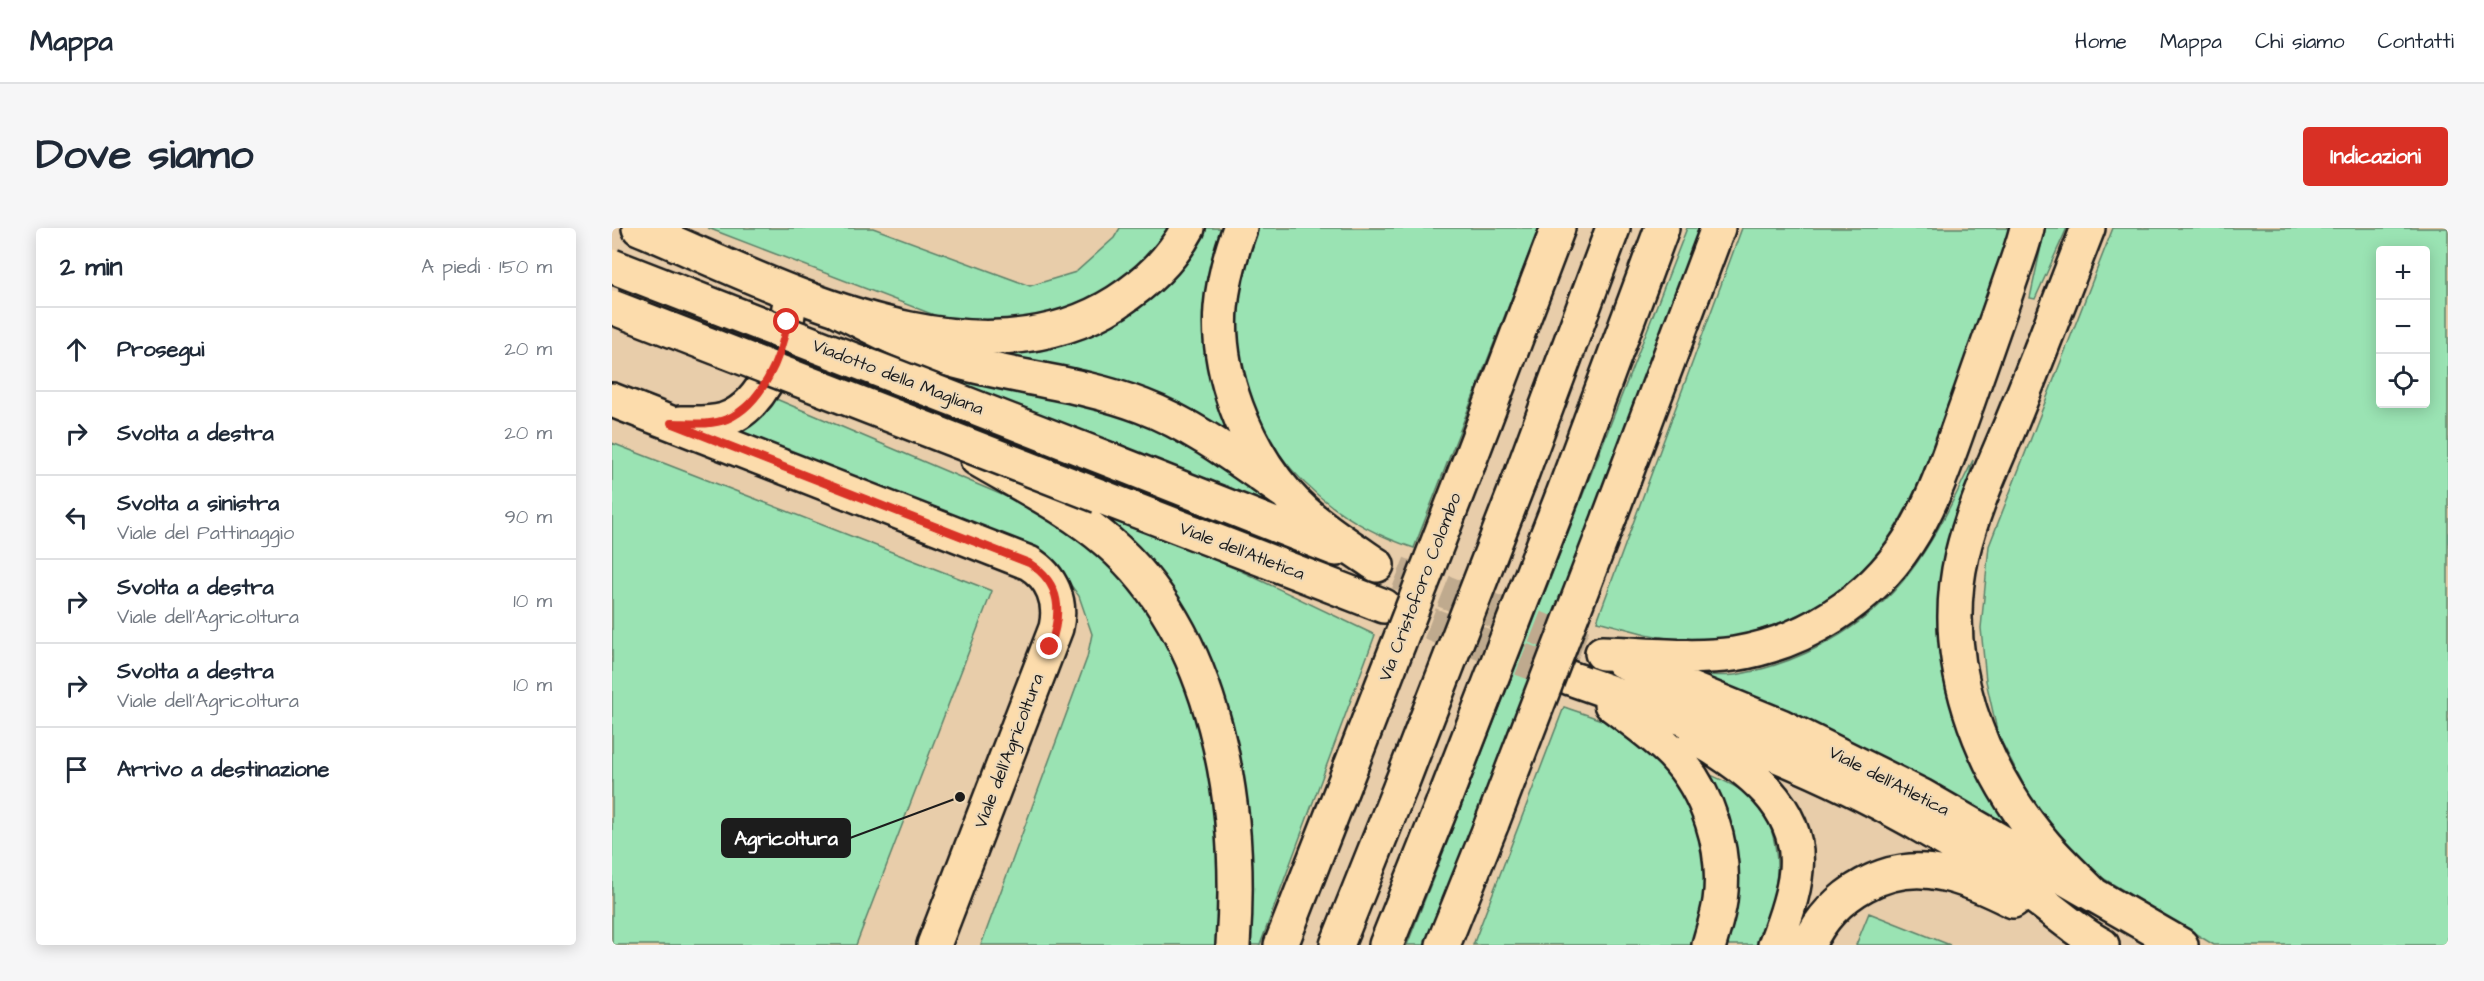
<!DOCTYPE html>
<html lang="it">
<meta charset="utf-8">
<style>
body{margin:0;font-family:"Architects Daughter",sans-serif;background:#f6f6f7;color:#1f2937}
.controls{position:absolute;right:18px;top:18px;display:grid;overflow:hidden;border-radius:6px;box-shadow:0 3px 15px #0003}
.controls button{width:54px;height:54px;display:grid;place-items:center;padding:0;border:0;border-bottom:2px solid #e0e1e3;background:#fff;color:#1f2937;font:30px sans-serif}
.stop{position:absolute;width:18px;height:18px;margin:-14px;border:4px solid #d93025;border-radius:50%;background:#fff}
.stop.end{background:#d93025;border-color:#fff;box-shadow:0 2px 6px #0008}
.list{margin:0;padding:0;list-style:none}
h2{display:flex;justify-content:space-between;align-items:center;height:78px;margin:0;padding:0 24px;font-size:26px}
h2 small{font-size:20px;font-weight:400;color:#747a83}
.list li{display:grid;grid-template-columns:39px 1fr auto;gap:18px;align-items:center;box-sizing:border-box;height:84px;padding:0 24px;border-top:2px solid #e0e1e3}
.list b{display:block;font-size:22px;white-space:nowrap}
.list p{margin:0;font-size:20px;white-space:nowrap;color:#747a83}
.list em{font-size:20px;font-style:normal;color:#747a83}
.icon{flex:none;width:33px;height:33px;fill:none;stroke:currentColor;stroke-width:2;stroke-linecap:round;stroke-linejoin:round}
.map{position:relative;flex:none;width:1836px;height:717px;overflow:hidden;border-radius:6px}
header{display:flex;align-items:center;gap:36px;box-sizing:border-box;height:84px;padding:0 30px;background:#fff;border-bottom:2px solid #e0e1e3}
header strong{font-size:28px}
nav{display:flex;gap:33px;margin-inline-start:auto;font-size:21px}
.intro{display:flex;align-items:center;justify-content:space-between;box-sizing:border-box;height:144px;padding:0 36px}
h1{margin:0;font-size:42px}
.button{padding:15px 27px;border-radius:6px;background:#d93025;color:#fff;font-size:21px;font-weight:700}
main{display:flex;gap:36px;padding:0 36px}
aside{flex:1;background:#fff;border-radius:6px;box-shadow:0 3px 15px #0003}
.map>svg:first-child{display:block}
.green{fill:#9ae3b3;stroke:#5b8068;stroke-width:1.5;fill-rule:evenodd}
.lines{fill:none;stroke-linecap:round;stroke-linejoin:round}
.highway-tunnel{stroke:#bfaa8e;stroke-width:33;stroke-dasharray:33 16;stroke-linecap:butt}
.major-casing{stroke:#1c1c1c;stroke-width:38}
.highway-casing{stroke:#1c1c1c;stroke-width:38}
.major{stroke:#fcdcac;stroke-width:33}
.highway{stroke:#fcdcac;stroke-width:33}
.major-bridge-casing{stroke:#1c1c1c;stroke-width:38;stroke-linecap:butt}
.highway-bridge-casing{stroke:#1c1c1c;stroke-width:38;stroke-linecap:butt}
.major-bridge{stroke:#fcdcac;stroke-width:33}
.highway-bridge{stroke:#fcdcac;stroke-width:33}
.route{stroke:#d93025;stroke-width:8}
.labels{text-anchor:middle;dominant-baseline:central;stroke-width:4.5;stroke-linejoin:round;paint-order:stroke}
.street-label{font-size:18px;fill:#1c1c1c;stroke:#efdab9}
.leader{fill:none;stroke:#1c1c1c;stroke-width:2}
.callout-dot{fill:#1c1c1c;stroke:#efdab9;stroke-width:2}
.callout{fill:#1c1c1c;stroke:#1c1c1c;stroke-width:2}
.callout-label{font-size:20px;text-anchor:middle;font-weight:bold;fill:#fff}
</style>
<header>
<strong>Mappa</strong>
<nav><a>Home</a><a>Mappa</a><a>Chi siamo</a><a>Contatti</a></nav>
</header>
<div class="intro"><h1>Dove siamo</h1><a class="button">Indicazioni</a></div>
<main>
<aside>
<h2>2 min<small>A piedi · 150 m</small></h2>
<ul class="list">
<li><svg class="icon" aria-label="ahead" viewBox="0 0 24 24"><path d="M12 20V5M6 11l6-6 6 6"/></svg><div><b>Prosegui</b></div><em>20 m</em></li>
<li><svg class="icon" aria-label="right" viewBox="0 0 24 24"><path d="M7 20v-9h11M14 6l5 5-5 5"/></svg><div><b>Svolta a destra</b></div><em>20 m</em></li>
<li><svg class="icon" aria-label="left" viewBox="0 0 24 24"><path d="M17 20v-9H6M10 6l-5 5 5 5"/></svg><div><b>Svolta a sinistra</b><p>Viale del Pattinaggio</p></div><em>90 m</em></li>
<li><svg class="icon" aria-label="right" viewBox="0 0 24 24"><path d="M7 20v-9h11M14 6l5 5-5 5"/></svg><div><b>Svolta a destra</b><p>Viale dell'Agricoltura</p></div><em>10 m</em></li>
<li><svg class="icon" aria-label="right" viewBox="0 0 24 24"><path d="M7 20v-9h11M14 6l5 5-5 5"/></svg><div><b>Svolta a destra</b><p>Viale dell'Agricoltura</p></div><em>10 m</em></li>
<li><svg class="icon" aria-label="arrive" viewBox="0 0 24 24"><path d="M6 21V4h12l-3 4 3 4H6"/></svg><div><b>Arrivo a destinazione</b></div></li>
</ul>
</aside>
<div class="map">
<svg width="1836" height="717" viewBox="0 0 1836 717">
<rect width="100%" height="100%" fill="#e8cdaa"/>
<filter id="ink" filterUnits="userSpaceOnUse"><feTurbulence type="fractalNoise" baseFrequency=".0167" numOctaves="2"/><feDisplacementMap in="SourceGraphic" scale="12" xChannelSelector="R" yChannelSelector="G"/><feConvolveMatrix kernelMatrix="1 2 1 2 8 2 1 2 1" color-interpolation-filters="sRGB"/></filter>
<g filter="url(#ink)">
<!-- green -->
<path class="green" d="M96 0H261L418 58 464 44 502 10 508 0H559L531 37 482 72 426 94 343 95Z
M593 0H612L618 203 612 207 363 126C391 122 423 123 450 115 511 98 565 56 593 0Z
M642 0H927L802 320C707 289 634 214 622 112 618 74 631 35 642 0Z
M1075 0H1090L815 717H795Z
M1130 0H1398C1379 61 1358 120 1336 180 1301 272 1276 347 1179 390 1146 405 1110 413 1074 412 1044 411 1014 400 985 393Z
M1433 0H1455L1423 71 1418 70Z
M1501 0H1836V717H1602L1489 649 1431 594 1386 507 1374 453 1369 400 1377 318ZM1768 22H1814V176H1768Z
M353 145 553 198 672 283 336 151Z
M157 168 428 283 494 331 545 390 590 496 610 630 608 717H369L475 430 480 406 467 368 444 337 122 204Z
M0 215 380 363 244 717H0Z
M1361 232 1336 332 1328 414 1408 605 1262 528 1087 447C1100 447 1115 449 1128 446 1197 433 1266 392 1306 333 1328 301 1344 267 1361 232Z
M486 282 629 343 763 407 648 717H635L623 522 478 283Z
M952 479C976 487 1002 495 1023 509 1078 546 1102 619 1092 682 1090 694 1084 706 1080 717H861Z
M1087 542C1103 549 1122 556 1136 567 1147 576 1154 589 1159 601 1173 646 1161 675 1144 717H1113Z
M1257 685 1338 717H1244Z"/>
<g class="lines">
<!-- highway-tunnel -->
<path class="highway-tunnel" d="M786 345 971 418
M772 378 958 450"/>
<defs>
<path id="major" d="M27 0C165 57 361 166 505 74 535 54 559 32 576 0
M0 172 417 335C440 349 450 373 444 400L322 717
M69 195C84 195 98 196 112 192 154 178 173 118 177 79
M857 234 946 0
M907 253 1001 0
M950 269 1050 0
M998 288 1106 0
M669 717 739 538
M725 717 789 557
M774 717 831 575
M831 717 880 595"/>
<path id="highway" d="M628 0C619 25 611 53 609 80 604 144 633 218 675 266 699 294 734 316 765 337
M1476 0C1451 64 1427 128 1401 191 1383 235 1361 280 1350 327 1326 430 1367 540 1434 618 1448 634 1464 649 1479 664
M228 83C263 100 299 120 336 131 401 150 467 154 530 178 583 198 628 233 674 265
M365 231C409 257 457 280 496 314 606 409 631 579 621 717
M506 235 724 321
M487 268 772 378
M990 425C1033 426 1079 432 1122 426 1192 415 1258 373 1296 314 1323 273 1338 222 1355 176 1368 139 1381 102 1394 65 1401 43 1410 22 1415 0
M1010 433 1169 498 1310 568 1569 717
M958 450C1075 491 1191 531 1299 592 1339 615 1378 637 1416 664 1441 681 1463 703 1490 717
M999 476C1020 492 1042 507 1060 525 1096 562 1115 622 1108 673 1106 688 1101 702 1097 717
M1084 510C1133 538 1190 578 1184 642 1182 667 1172 694 1163 717
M1196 717C1220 666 1276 632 1332 646 1356 651 1379 662 1401 673"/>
</defs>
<!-- major casing -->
<use href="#major" class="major-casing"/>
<!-- highway casing -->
<use href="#highway" class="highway-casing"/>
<!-- major -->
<use href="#major" class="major"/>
<!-- highway -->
<use href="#highway" class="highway"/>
<defs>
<path id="major-bridge" d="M739 538 857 234
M789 557 907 253
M831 575 950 269
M880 595 998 288"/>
<path id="highway-bridge" d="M0 38 506 235
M0 79 487 268"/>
</defs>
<!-- major-bridge casing -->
<use href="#major-bridge" class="major-bridge-casing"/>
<!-- highway-bridge casing -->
<use href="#highway-bridge" class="highway-bridge-casing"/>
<!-- major-bridge -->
<use href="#major-bridge" class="major-bridge"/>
<!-- highway-bridge -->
<use href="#highway-bridge" class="highway-bridge"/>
</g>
</g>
<g class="lines" filter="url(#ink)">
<!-- route -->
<path class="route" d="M175 94C169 130 150 176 115 191 98 198 77 195 59 195L417 335C450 356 450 385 438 419"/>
</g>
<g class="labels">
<!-- street labels -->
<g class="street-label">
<text transform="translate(286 149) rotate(21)">Viadotto della Magliana</text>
<text transform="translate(630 323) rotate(21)">Viale dell'Atletica</text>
<text transform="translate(808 359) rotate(-69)">Via Cristoforo Colombo</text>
<text transform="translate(397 523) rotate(-69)">Viale dell'Agricoltura</text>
<text transform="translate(1277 553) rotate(27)">Viale dell'Atletica</text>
</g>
</g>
<!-- callouts -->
<path class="leader" d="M348 569L238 610"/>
<circle class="callout-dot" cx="348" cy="569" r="6"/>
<rect class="callout" x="110" y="591" width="128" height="38" rx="6"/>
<g class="callout-label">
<text x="174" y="617">Agricoltura</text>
</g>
</svg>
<div class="controls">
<button>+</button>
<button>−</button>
<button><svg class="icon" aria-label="locate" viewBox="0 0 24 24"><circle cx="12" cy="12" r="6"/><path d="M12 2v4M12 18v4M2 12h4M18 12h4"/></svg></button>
</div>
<div class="stop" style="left:175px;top:94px"></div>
<div class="stop end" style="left:438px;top:419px"></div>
</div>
</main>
